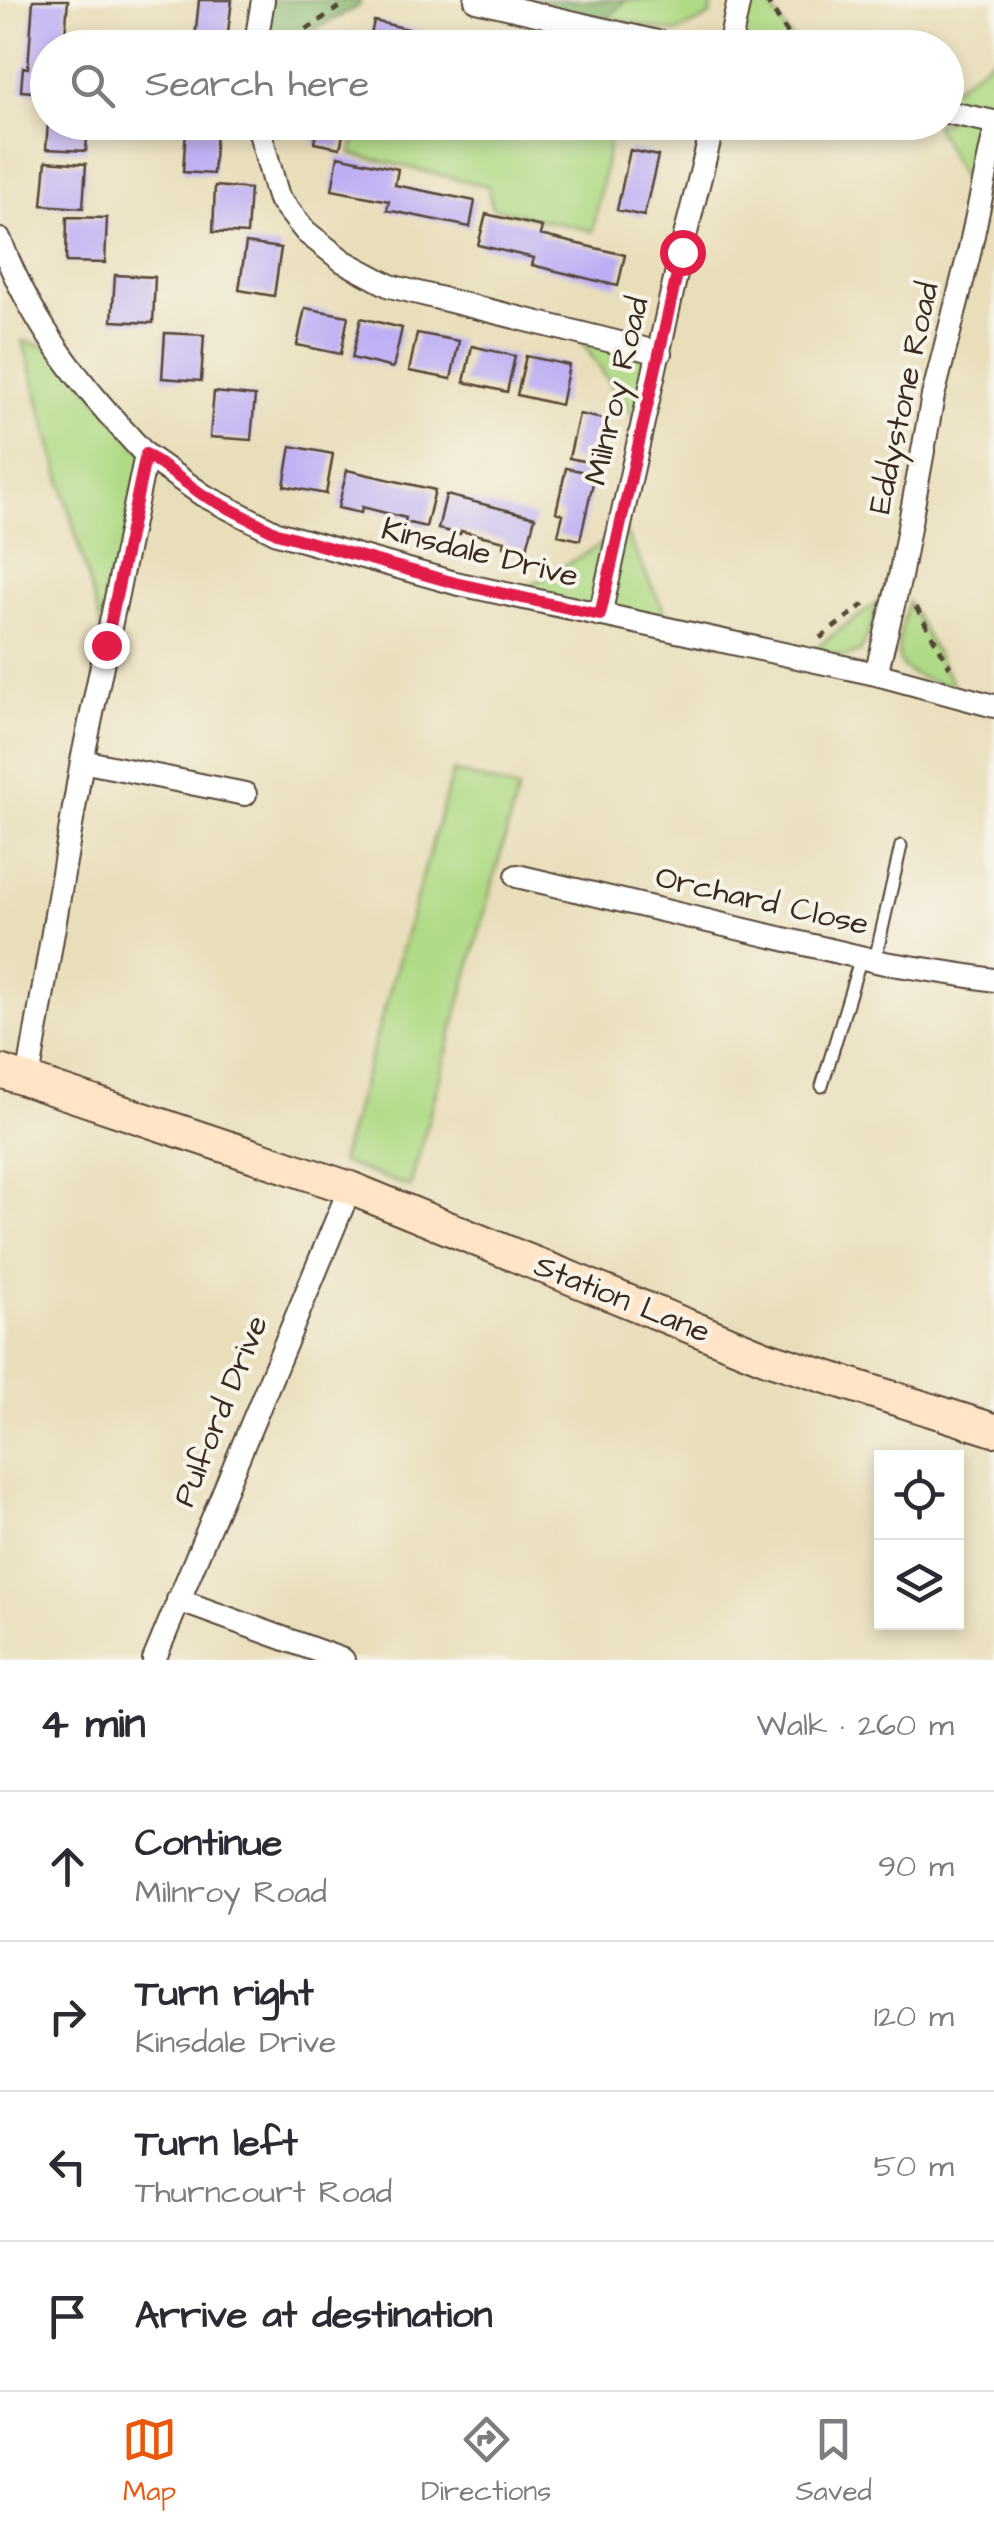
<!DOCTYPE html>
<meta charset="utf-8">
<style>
body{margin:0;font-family:"Architects Daughter",sans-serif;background:#f2f2f3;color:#2b2b33}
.controls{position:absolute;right:30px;bottom:30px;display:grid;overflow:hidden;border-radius:0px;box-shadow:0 5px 15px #0003}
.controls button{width:90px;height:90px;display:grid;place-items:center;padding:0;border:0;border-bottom:2px solid #e1e1e2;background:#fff;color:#2b2b33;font:50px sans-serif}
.stop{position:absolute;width:30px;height:30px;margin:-22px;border:8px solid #e11d48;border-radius:50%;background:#fff}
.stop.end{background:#e11d48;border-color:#fff;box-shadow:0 2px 10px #0008}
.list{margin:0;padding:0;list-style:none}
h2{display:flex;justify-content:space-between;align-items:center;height:130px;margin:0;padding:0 40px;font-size:42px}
h2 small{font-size:32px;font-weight:400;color:#7c7c81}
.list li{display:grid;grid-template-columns:65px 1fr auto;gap:30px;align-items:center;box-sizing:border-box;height:150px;padding:0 40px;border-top:2px solid #e1e1e2}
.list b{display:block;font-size:38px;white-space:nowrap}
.list p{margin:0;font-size:32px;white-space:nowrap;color:#7c7c81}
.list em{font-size:32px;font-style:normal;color:#7c7c81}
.icon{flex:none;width:55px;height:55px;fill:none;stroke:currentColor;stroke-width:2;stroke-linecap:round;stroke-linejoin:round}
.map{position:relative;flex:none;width:994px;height:1660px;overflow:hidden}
.search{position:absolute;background:#fff;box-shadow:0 5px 15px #0003;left:30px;right:30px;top:30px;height:110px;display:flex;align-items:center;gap:25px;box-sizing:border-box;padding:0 35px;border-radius:55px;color:#7c7c81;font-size:38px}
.sheet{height:730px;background:#fff}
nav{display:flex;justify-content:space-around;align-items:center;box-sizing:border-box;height:140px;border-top:2px solid #e1e1e2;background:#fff;font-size:28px;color:#7c7c81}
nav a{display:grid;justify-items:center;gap:5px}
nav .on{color:#ea580c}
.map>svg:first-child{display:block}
.green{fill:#b0da86;stroke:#768252;stroke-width:2.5}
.forest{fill:#8cba73;stroke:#647248;stroke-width:2.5}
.building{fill:#beadf4}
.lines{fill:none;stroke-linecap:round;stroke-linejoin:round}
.lane-casing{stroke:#554535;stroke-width:15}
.street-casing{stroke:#554535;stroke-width:26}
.secondary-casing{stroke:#554535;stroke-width:36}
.path{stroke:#554535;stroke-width:5;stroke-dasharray:8 8;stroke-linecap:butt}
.lane{stroke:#fff;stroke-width:11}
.street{stroke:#fff;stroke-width:22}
.secondary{stroke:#ffe4c6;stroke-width:32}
.route{stroke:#e11d48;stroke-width:12}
.labels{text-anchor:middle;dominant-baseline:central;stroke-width:8;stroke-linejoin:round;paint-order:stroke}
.street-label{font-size:32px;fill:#3b2a1e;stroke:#f7f3e8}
</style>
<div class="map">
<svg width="994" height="1660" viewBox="0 0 994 1660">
<rect width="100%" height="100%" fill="#f7f3e8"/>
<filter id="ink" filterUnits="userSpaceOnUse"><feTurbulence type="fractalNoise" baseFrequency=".01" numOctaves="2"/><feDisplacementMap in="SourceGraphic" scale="20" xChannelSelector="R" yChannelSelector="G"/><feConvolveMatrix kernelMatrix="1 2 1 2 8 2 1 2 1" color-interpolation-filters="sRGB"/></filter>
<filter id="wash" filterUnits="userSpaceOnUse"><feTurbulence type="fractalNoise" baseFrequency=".0048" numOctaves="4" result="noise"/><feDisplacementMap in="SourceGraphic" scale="40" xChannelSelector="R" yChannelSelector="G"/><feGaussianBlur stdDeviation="2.25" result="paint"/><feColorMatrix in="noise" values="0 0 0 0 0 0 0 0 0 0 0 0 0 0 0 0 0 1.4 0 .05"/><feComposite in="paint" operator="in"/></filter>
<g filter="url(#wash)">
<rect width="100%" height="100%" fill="#e9deba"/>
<!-- green -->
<path class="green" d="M532 0H713L710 16 676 33Z
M739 0H766L797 47 729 48Z
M994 57V146L978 210 934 123 946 122 947 92Z
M593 123 612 127 593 231 492 208 488 186 351 154 359 123Z
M578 336 660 353 642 430Z
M23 341 56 349 146 455 106 645Z
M621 523 674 631 602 616Z
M607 541 593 614 512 596Z
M878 602 871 628 860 652 843 657 814 649Z
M908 602 954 687C889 672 891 664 908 602Z
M453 771 518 790 410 1187 340 1162Z"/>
<!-- forest -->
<path class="forest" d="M262 0H360L359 6 282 47 255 48Z
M513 0H626L601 24Z"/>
<g id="blocks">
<!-- building -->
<path class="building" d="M33 0H68L64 48H48V93L21 91 23 67 28 68Z
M199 0H232L226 48H194Z
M374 21 451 39 449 48H368Z
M48 122H88L86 151 46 149Z
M319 122H346L340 148 314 143Z
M186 129 216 131 213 174 183 172Z
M630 150 658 156 644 216 617 210Z
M338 156 398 169 395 185 475 201 470 227 387 210 389 201 332 190Z
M46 161 86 164 83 208 42 205Z
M215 186 250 189 247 234 213 232Z
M486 214 542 227 540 235 625 255 618 286 532 265 534 258 478 245Z
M67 217 107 218 105 263 66 262Z
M246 243 281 248 274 296 239 290Z
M115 275 155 277 153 323 112 321Z
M305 308 348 316 341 354 297 345Z
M361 318 402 328 393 368 352 358Z
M165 333 204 335 201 381 162 378Z
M417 333 459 341 451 379 409 371Z
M472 346 515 356 507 392 464 382Z
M526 356 569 365 561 405 517 395Z
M214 392 255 396 251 440 210 437Z
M579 414 607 420 597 464 569 458Z
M291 446 333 454 326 494 284 486Z
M566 468 595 474 580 540 558 535 563 514 556 512Z
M347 470 435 490 426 527 405 522 406 518 362 507 361 513 338 508Z
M446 495 535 517 526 552 504 546 505 541 461 531 460 534 438 529Z"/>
</g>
</g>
<g filter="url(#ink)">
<use href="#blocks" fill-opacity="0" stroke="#554535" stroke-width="2.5"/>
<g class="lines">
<defs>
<path id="lane" d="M875 960 901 846
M822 1086 861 957"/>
<path id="street" d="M476 0 683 48
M255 48 263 0
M729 48 739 0
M946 112 994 122
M257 122 278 197 306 232 343 261 390 286 660 353
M0 240C33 327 83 388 146 455L82 761 28 1080
M146 455 203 495 277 533 455 583 876 674 994 706
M600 615 681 252 714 122
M876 674 900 577 933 396 968 258 994 136
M82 761 245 794
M517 876 885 963 994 980
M178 1600 343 1660
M154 1660 350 1188"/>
<path id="secondary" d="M0 1071 350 1188 767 1358 994 1430"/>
</defs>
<!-- lane casing -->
<use href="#lane" class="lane-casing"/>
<!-- street casing -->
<use href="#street" class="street-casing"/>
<!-- secondary casing -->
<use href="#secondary" class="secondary-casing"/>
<!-- path -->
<path class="path" d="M766 0 797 48
M280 48 349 0
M738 132 752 122
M916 607 950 667
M820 638 867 602"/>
<!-- lane -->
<use href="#lane" class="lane"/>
<!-- street -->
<use href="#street" class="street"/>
<!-- secondary -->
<use href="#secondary" class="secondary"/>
</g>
</g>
<g class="lines" filter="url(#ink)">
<!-- route -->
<path class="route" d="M106 645 146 454 203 495 277 533 455 583 600 615 682 252"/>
</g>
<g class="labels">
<!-- street labels -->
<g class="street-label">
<text transform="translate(617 391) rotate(-77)">Milnroy Road</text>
<text transform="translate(904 398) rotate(-78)">Eddystone Road</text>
<text transform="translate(480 553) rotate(14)">Kinsdale Drive</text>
<text transform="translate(762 901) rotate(13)">Orchard Close</text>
<text transform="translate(622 1299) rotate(22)">Station Lane</text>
<text transform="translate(221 1411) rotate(-68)">Pulford Drive</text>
</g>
</g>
</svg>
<div class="controls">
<button><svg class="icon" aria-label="locate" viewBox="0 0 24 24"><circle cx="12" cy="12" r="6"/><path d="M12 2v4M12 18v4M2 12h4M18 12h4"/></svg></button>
<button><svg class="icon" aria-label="layers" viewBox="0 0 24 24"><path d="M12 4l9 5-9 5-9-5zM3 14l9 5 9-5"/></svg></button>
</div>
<div class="stop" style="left:682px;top:252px"></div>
<div class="stop end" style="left:106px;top:645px"></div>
<div class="search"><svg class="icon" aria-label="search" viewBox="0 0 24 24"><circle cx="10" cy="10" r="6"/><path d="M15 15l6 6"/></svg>Search here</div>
</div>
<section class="sheet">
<h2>4 min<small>Walk · 260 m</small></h2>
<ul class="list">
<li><svg class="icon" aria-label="ahead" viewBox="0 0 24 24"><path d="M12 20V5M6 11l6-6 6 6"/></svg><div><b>Continue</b><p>Milnroy Road</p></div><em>90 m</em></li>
<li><svg class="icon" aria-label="right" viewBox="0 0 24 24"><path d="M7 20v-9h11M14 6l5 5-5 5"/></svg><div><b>Turn right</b><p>Kinsdale Drive</p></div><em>120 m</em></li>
<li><svg class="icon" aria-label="left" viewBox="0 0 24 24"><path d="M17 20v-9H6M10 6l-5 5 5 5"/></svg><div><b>Turn left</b><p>Thurncourt Road</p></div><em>50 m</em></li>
<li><svg class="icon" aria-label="arrive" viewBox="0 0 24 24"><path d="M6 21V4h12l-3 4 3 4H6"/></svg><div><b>Arrive at destination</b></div></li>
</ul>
</section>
<nav>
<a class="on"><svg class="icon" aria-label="map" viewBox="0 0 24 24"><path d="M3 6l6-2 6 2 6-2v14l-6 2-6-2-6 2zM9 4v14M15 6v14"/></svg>Map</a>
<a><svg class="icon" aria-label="directions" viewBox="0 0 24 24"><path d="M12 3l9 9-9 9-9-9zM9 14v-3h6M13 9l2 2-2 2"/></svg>Directions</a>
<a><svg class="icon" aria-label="saved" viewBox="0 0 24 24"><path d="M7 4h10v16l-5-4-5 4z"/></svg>Saved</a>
</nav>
